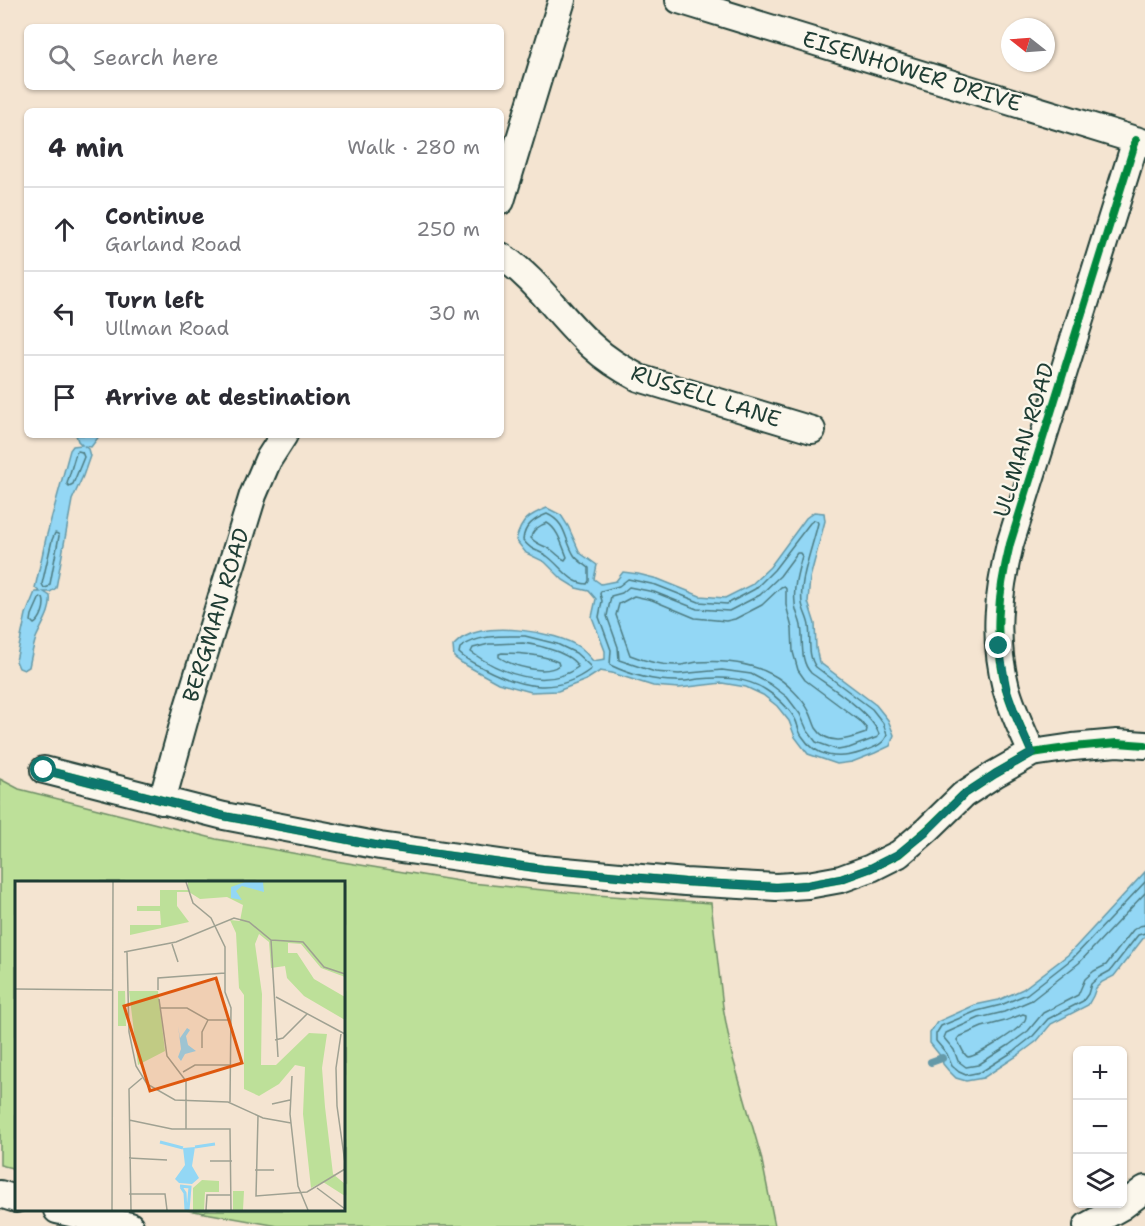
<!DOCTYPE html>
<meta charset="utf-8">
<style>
body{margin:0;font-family:"Shantell Sans",sans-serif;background:#f2f2f3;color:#2b2b33}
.controls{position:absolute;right:18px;bottom:18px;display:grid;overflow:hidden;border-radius:9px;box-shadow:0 2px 4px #0004}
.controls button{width:54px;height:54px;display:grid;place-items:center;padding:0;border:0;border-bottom:2px solid #e1e1e2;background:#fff;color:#2b2b33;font:30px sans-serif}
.compass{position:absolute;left:1001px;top:18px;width:54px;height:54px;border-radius:50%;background:#fff;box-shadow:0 2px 4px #0004;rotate:287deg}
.stop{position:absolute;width:18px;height:18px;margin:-14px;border:4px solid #0f766e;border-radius:50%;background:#fff}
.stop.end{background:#0f766e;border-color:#fff;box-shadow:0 2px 6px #0008}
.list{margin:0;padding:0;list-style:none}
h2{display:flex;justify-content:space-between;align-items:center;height:78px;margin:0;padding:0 24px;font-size:26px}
h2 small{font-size:20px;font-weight:400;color:#7c7c81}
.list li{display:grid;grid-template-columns:39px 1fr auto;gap:18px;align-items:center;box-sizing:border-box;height:84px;padding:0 24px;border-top:2px solid #e1e1e2}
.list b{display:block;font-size:22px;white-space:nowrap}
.list p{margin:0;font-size:20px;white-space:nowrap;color:#7c7c81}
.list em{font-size:20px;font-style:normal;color:#7c7c81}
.icon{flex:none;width:33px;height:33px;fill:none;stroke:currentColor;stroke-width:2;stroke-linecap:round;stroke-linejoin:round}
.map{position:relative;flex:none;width:1145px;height:1226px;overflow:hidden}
.search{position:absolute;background:#fff;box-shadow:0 2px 4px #0004;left:24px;top:24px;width:480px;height:66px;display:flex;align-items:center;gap:15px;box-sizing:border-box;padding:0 21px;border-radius:9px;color:#7c7c81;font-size:22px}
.panel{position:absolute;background:#fff;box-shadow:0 2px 4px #0004;left:24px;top:108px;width:480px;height:330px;border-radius:9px}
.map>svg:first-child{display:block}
.green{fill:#bde099;stroke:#6e8e66;stroke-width:1.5}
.water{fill:#93d7f5;stroke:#6599a8;stroke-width:1.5}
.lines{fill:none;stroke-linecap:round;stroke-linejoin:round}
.shore{stroke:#4d7b81;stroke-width:1.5}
.stream{stroke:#6599a8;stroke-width:8}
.minor-casing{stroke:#1f3d34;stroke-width:30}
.minor{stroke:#fbf7ec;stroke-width:26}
.cycleway-casing{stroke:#fbf7ec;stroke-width:11}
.cycleway{stroke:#00873e;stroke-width:8}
.route{stroke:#0f766e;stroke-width:8}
.labels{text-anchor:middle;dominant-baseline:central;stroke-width:4.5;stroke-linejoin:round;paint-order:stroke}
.street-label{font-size:22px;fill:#1f3d34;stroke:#fbf7ec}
.inset-river{fill:none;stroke:#93d7f5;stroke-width:3}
.inset-road{fill:none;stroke:#9fa192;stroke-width:1.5}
.view{fill:#de580e;fill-opacity:0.15;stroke:#de580e;stroke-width:3}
.inset-edge{fill:none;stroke:#1f3d34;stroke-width:3}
</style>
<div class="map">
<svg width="1145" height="1226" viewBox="0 0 1145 1226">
<rect width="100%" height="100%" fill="#f4e4d1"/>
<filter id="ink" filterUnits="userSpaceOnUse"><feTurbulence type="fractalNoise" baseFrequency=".0167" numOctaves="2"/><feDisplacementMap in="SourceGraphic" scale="12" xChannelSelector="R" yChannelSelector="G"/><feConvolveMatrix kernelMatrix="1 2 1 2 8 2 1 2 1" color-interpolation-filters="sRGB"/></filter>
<g filter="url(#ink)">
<!-- green -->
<path class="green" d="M0 779 19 789 216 839 336 861 471 883 596 895 711 903 723 1007 732 1055 761 1156 775 1226H278L188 1210H344V882H16V1169L0 1165Z"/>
<!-- water -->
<path class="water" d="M76 435H100L91 447 84 446 88 449 90 456 83 476 72 500 56 588 50 592H44L50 596C52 611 42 624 36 638 33 647 31 657 29 667L24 670 19 668 16 661 26 614 35 592H40L35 588 46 538 70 450 73 446 82 445 78 441Z
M547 508 561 515 568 526 580 553 597 565 594 579 601 584 616 581 623 572 638 574 658 579 700 596 725 598 751 585 770 567 806 518 814 512 824 513 825 521 810 578 808 602 815 624 816 648 819 662 876 705 888 720 894 735 890 746 875 753 852 762 837 764 808 754 795 737 789 721 777 706 763 695 746 687 722 683 679 688 653 686 612 673 600 671 586 680 558 691 531 692 498 683 462 663 454 657 453 646C456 643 460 639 464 637 490 622 555 631 579 647 584 651 589 656 593 661L605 659V651L592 617 596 599 589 591 576 588 563 580 545 562 526 553 516 540C521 520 529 515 547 508Z
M1145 872V936L1114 976 1102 982 1096 988 1093 996 1088 1005 1051 1024 1037 1041 1017 1056 983 1078 966 1081 956 1078 948 1070 943 1064 942 1058 930 1043V1033L937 1022 975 1005 999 1000 1023 989 1069 954Z"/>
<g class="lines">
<!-- shore -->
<path class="shore" d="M78 451 82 452 84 457 73 484 69 486 67 484 68 480 76 453Z
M547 514C567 523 564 539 574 555 577 560 584 564 589 568V581L587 584C569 583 561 566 547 556 536 549 533 552 523 540 524 526 534 519 547 514Z
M814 520 817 521 818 523C813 546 799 580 802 603 803 611 808 618 809 626 811 640 807 655 816 667L872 709 883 723 887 735C884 745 872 748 862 752 839 760 816 758 802 736 798 731 798 724 795 719 789 708 776 696 766 690 746 677 722 677 699 679 691 680 684 682 676 681 653 681 631 675 610 665L611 650 599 617 602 601 600 594 601 591 619 586 628 579 656 585 699 602 727 604 755 589 774 570 810 523Z
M547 523C558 529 562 545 567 557L565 560C560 558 558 555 553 551 546 546 537 545 531 538 532 530 540 525 547 523Z
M55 533 58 534 59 536 50 584 48 587 44 588 42 584 52 540Z
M797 553H800L802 556C798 571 793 587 795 603 795 611 800 619 801 626 804 642 799 660 811 673 830 687 871 712 879 734L878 737 849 748 838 750 816 742 807 730 800 714 787 697 770 684 751 674 722 670 679 674 655 672 619 660 618 647 607 616 611 596 622 593 629 587 654 592 697 609 729 611 760 595 780 576Z
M784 586 786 589V605L792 628 793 652 798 670 805 680 860 721 867 729 866 733C849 739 828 747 816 728 813 722 812 716 809 711 803 699 785 681 773 675 750 662 724 660 697 662 691 663 685 665 679 665 662 666 645 661 630 655L616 615 619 604 634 596 652 600 695 618 726 621 735 619 762 605 781 587Z
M40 597 43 598C46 606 41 620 34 624L31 621 32 615Z
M525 636 557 644 576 653 590 666 591 669C556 696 519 687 483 668 475 664 466 660 459 653L460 648C478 634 503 636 525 636Z
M489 644C500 644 512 643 523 643 538 645 572 653 578 667 546 691 500 673 471 652L473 648Z
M502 653C521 653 541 654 558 662L559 665C546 676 512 666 499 657V654Z
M1145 882 1073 958 1027 994 1001 1005 977 1011 941 1026 936 1034V1041L947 1054 952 1066 959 1072 966 1075 981 1072 1014 1051 1033 1036 1048 1019 1083 1001 1088 994 1091 984 1099 977 1110 971 1138 935 1145 933
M1145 893 1079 963 1032 1000 1004 1012 979 1018 946 1033 944 1038 954 1050 958 1061 966 1067 978 1065 1009 1045 1028 1031 1043 1013 1078 995 1085 979 1094 971 1106 965 1133 930 1139 926 1145 925
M1023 1014 1026 1015C1026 1017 1026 1018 1025 1020 1021 1029 978 1056 968 1057 963 1055 961 1045 957 1040L959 1037 982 1027 1005 1021Z"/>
<!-- stream -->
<path class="stream" d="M931 1062 942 1058"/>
<defs>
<path id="minor" d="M679 0 1145 143
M501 201 562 0
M501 256C538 280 560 318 593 347 607 360 622 369 639 378L812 430
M1032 753C1023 732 1012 710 1006 688 993 637 998 594 1010 544L1136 140
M44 770 224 816 380 846 543 869 685 882 776 887 808 885 841 879 871 868 899 854 928 829 963 795 995 774 1032 753 1073 747 1117 743 1145 745
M162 801 188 707 253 495 268 460 284 435
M0 1194 16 1199
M57 1210 130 1226
M1087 1226 1121 1207 1145 1189"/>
</defs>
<!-- minor casing -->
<use href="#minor" class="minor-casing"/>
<!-- minor -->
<use href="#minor" class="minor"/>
<defs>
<path id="cycleway" d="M1032 753C1023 732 1012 710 1006 688 993 637 998 594 1010 544L1136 140
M44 770 224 816 380 846 543 869 685 882 776 887 808 885 841 879 871 868 899 854 928 829 963 795 995 774 1032 753 1073 747 1117 743 1145 745"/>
</defs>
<!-- cycleway casing -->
<use href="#cycleway" class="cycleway-casing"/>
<!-- cycleway -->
<use href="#cycleway" class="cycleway"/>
</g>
</g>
<g class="lines" filter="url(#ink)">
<!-- route -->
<path class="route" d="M44 770 224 816 380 846 543 869 685 882 776 887 808 885 841 879 871 868 898 854 928 830 963 795 995 774 1032 753 1017 719 1006 688 999 646"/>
</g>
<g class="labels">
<!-- street labels -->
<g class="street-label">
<text transform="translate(912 71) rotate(17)">EISENHOWER DRIVE</text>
<text transform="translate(706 396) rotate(18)">RUSSELL LANE</text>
<text transform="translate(1024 440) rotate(-73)">ULLMAN ROAD</text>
<text transform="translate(216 615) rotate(-73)">BERGMAN ROAD</text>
</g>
</g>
<!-- overview -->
<g transform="translate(15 881)">
<rect width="330" height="330" fill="#f4e4d1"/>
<path d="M173 1H330V96L306 87 286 63 273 62V72H282L299 98 330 116V139L289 115 272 97 270 85 256 87 254 61 244 53 240 63 247 113 246 184H261L294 152 312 153 307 187 310 226 318 293 330 303V315L308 301 296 307 288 233 290 186 280 184 264 203 244 215 229 208V114L224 107 221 52 215 39 225 40 228 24 212 16 185 18 174 11H162V25L174 41 115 54V44H146L145 30H122V25H145V9H173ZM103 110H110L111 145H103ZM114 110H143L150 170 123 184ZM187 299 204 300V311H190L189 329H178V307ZM218 310H229L228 329H218Z" fill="#bde099"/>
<path d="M230 1H248L249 11 227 5 221 10 227 19 216 17V6ZM163 145 165 157 172 147 175 149 171 155 173 164 181 170 170 173 166 180 163 176 166 168ZM180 266 177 285 184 297 177 303 164 302 160 298 170 284 168 267Z" fill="#93d7f5"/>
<path class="inset-river" d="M145 261 168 267M180 266 200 263M165 305 175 306 173 329M166 306 170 312 171 329"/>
<path class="inset-road" d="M171 1 178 22 196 37 210 66V111L216 127 215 221M256 59 263 176M157 63 163 81M109 71 161 61 219 37 234 41 256 59 288 61 309 86 330 93M112 71 114 151 121 185 132 203 160 219 213 221 248 237 276 242M0 108 98 109M143 109V97L210 92M261 116 330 153M144 118 152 175 171 200V248M145 127H172L193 139H216M326 153 321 187 322 225 330 282M260 159 268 157 292 133M187 167V151L193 139M168 191 180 184H215M277 195 275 233 283 305 293 329M257 223 275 219M243 235 241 315 292 311 330 288M114 239 157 248H215L216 329M114 277 152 279M195 280H217M240 289H259M302 307 330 328M114 313H150L152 329M97 329 98 1M116 329 114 208 127 197M191 329 192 314H216"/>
<path class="view" d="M201 97 227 182 135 210 109 125Z"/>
<rect width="330" height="330" class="inset-edge"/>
</g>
</svg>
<div class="controls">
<button>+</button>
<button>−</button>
<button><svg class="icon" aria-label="layers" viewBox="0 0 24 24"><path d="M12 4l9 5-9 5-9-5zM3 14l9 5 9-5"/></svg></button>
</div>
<svg class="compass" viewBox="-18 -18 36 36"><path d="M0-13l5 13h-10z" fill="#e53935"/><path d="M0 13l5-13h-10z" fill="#7c7c81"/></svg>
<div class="stop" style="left:44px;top:770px"></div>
<div class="stop end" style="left:999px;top:646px"></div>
<div class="search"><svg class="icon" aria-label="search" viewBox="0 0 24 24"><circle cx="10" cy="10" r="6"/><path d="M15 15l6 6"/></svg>Search here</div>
<section class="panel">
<h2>4 min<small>Walk · 280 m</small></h2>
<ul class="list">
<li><svg class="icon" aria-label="ahead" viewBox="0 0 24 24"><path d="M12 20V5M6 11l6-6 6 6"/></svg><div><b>Continue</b><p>Garland Road</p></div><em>250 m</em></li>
<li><svg class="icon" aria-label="left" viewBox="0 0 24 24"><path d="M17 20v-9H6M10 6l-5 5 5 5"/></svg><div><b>Turn left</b><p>Ullman Road</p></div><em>30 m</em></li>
<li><svg class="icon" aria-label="arrive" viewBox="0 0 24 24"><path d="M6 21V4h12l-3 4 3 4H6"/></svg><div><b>Arrive at destination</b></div></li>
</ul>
</section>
</div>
